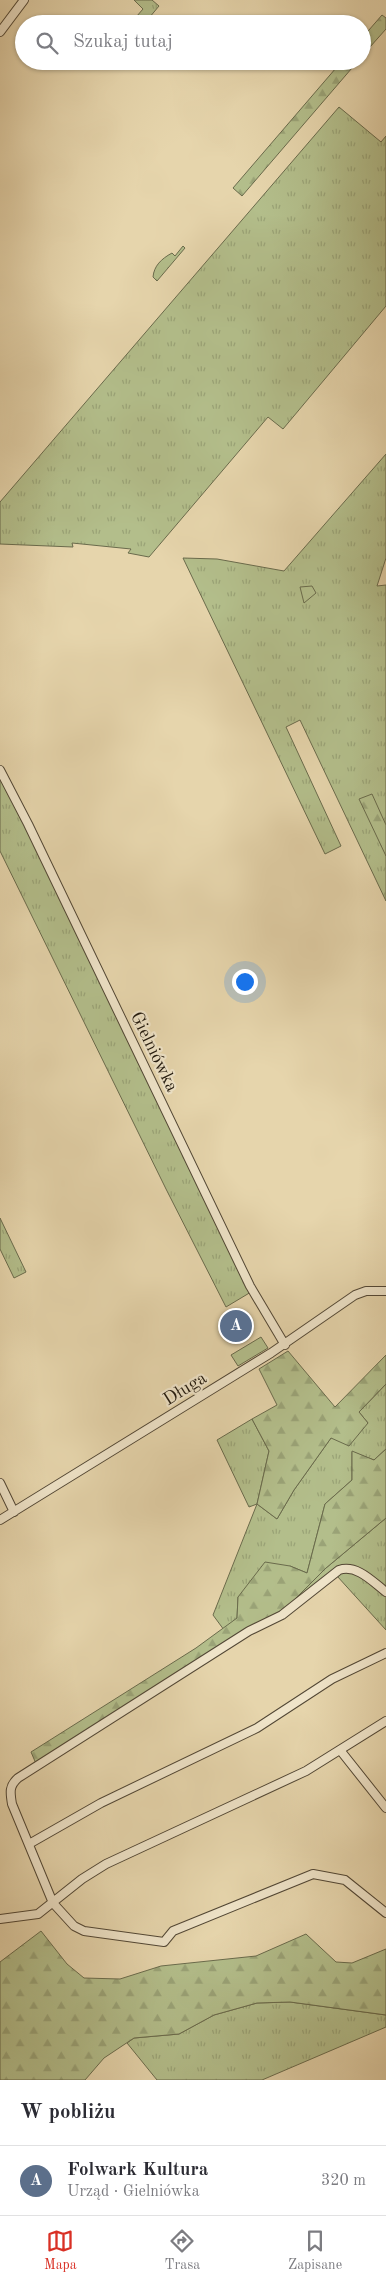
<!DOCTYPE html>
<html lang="pl">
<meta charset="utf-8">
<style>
body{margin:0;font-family:"Old Standard TT",serif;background:#f7f7f7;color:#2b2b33}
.you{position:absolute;left:244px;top:981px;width:18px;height:18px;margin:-12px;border:4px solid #fff;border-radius:50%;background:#1a73e8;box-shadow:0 0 0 8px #1a73e833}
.badge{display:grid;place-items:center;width:32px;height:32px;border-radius:50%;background:#d93025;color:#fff;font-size:16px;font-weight:700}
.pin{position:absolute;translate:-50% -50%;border:2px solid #fff;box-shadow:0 1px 5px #0006}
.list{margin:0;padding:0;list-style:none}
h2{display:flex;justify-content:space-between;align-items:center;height:65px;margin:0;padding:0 20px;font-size:21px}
h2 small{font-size:16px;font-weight:400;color:#7c7c81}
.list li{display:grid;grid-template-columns:32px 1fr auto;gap:15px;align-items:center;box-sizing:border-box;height:70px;padding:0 20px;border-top:1px solid #e1e1e2}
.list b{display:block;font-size:19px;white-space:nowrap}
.list p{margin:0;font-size:16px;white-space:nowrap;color:#7c7c81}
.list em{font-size:16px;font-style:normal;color:#7c7c81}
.icon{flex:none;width:28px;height:28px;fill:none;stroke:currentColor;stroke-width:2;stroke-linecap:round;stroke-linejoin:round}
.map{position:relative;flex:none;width:386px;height:2080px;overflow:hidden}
.search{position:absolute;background:#fff;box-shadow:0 1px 4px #0004;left:15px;right:15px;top:15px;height:55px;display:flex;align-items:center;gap:12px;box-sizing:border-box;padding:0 18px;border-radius:28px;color:#7c7c81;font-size:19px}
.sheet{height:135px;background:#fff}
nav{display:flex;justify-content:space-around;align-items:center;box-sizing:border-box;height:70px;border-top:1px solid #e1e1e2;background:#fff;font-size:14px;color:#7c7c81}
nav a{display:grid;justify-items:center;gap:2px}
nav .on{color:#d93025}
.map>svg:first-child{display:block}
.grass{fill:url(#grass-tufts);stroke:#6a6b4c}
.forest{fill:url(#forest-firs);stroke:#6a6b4c}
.park{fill:url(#park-dots);stroke:#6a6b4c}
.pitch{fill:#b3be8b;stroke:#6a6b4c}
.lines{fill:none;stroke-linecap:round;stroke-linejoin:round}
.minor-casing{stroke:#524735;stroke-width:10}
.minor{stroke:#efe4c9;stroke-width:8}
.labels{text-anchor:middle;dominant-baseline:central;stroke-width:4.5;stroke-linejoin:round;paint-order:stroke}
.street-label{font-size:18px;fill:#20180d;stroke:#efe4c9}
</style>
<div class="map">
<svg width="386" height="2080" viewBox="0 0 386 2080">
<defs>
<pattern id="grass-tufts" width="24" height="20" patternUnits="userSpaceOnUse" patternTransform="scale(1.25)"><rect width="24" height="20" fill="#b3be8b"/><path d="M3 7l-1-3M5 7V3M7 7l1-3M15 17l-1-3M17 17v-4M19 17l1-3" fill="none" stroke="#9aa377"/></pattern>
<pattern id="forest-firs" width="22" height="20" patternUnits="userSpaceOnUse" patternTransform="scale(1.25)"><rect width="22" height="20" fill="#b3be8b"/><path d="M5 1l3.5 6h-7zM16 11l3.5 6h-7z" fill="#9aa377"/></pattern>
<pattern id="park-dots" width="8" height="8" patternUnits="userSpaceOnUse" patternTransform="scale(1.25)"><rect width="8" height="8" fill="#b3be8b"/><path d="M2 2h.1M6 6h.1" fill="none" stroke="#9aa377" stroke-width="1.8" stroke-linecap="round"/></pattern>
</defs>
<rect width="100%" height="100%" fill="#e6d5ac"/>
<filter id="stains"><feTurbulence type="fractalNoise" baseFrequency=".004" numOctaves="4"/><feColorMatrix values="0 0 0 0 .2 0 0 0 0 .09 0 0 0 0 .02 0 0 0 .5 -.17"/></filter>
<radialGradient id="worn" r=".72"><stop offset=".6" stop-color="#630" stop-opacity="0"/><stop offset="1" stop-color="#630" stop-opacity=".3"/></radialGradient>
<!-- grass -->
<path class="grass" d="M134 0H152L159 6 144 24H130L143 9Z
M339 107 381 142 386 136V306L283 429 268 417 149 557 128 553 131 549 72 543 73 547 0 544V502Z
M183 246 185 248 157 281 153 277C154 266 161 259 172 253L175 256Z
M386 454V558L377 586 386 585V901L300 720 286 727 341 846 325 854 183 558 217 559 284 571Z
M0 777 22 817 251 1292 226 1307 166 1189 0 851Z
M0 1218 26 1272 14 1278 0 1249Z
M386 1384V1449L374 1460 352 1452V1480L325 1504 307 1573 290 1566 238 1597 237 1618 224 1630 213 1615 257 1504 249 1507 217 1440 252 1419 269 1451 257 1504 277 1519 294 1490 331 1438 368 1423 359 1412Z
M386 1518V1630L337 1576 284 1610 326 1568Z
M290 2002 386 2015V2027L262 2080H157L127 2043 134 2038 179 2034 214 2015 257 2003Z"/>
<!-- forest -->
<path class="forest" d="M382 15 386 18V29L362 56V38Z
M342 61H358L242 196 233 188Z
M312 586 316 593 304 603 300 587Z
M372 794 386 825V856L359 799Z
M288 1351 335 1407 386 1355V1384L359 1412 368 1423 349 1446 331 1438 294 1490 277 1519 257 1504 269 1451 252 1419 277 1405 259 1369Z
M386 1449V1518L326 1568 284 1610 37 1766 31 1752 196 1648 237 1618 238 1597 265 1562 290 1566 307 1573 325 1504 352 1480V1451L374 1460Z
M41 1931 67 1964 84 1978 120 1979 161 1966 256 1956 306 1934 336 1962 352 1963 386 1949V2015L290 2002 257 2003 214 2015 179 2034 134 2038 104 2058 85 2080H0V1962Z"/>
<!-- park -->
<path class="park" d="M243 1312 248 1321 225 1333 220 1324Z"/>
<!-- pitch -->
<path class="pitch" d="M261 1337 268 1348 238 1366 231 1355Z"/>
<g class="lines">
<defs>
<path id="minor" d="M0 32 24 0
M0 770 28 824 250 1286 285 1345
M0 1483 14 1512
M0 1520 271 1353 355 1295 366 1291H386
M386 1592C373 1582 357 1564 339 1570L282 1615 249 1631 18 1778C9 1786 10 1792 12 1804L53 1903 74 1926 84 1931 164 1942 173 1931 313 1874 345 1880 386 1913
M340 1750 386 1808
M29 1844 101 1803 257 1728 332 1679 386 1653
M0 1919 38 1914 82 1879 106 1864 306 1771 386 1721"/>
</defs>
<!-- minor casing -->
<use href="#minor" class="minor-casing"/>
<!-- minor -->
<use href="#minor" class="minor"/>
</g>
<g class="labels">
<!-- street labels -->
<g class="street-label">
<text transform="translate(154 1052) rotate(64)">Gielniówka</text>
<text transform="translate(185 1389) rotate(-32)">Długa</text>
</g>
</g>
<rect width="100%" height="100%" filter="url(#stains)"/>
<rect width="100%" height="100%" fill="url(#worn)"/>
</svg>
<div class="you"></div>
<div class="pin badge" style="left:236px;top:1326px;background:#5c6f8a">A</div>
<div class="search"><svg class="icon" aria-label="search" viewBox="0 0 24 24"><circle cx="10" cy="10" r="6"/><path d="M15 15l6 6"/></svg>Szukaj tutaj</div>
</div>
<section class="sheet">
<h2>W pobliżu<small></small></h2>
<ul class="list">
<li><span class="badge" style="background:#5c6f8a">A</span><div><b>Folwark Kultura</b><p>Urząd · Gielniówka</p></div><em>320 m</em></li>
</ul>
</section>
<nav>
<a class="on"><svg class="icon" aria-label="map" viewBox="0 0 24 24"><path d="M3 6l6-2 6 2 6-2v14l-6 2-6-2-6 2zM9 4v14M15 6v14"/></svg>Mapa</a>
<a><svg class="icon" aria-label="directions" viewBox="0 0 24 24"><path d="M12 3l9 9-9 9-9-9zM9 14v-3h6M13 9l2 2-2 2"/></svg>Trasa</a>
<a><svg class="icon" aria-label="saved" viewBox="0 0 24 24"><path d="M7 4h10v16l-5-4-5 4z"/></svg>Zapisane</a>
</nav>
